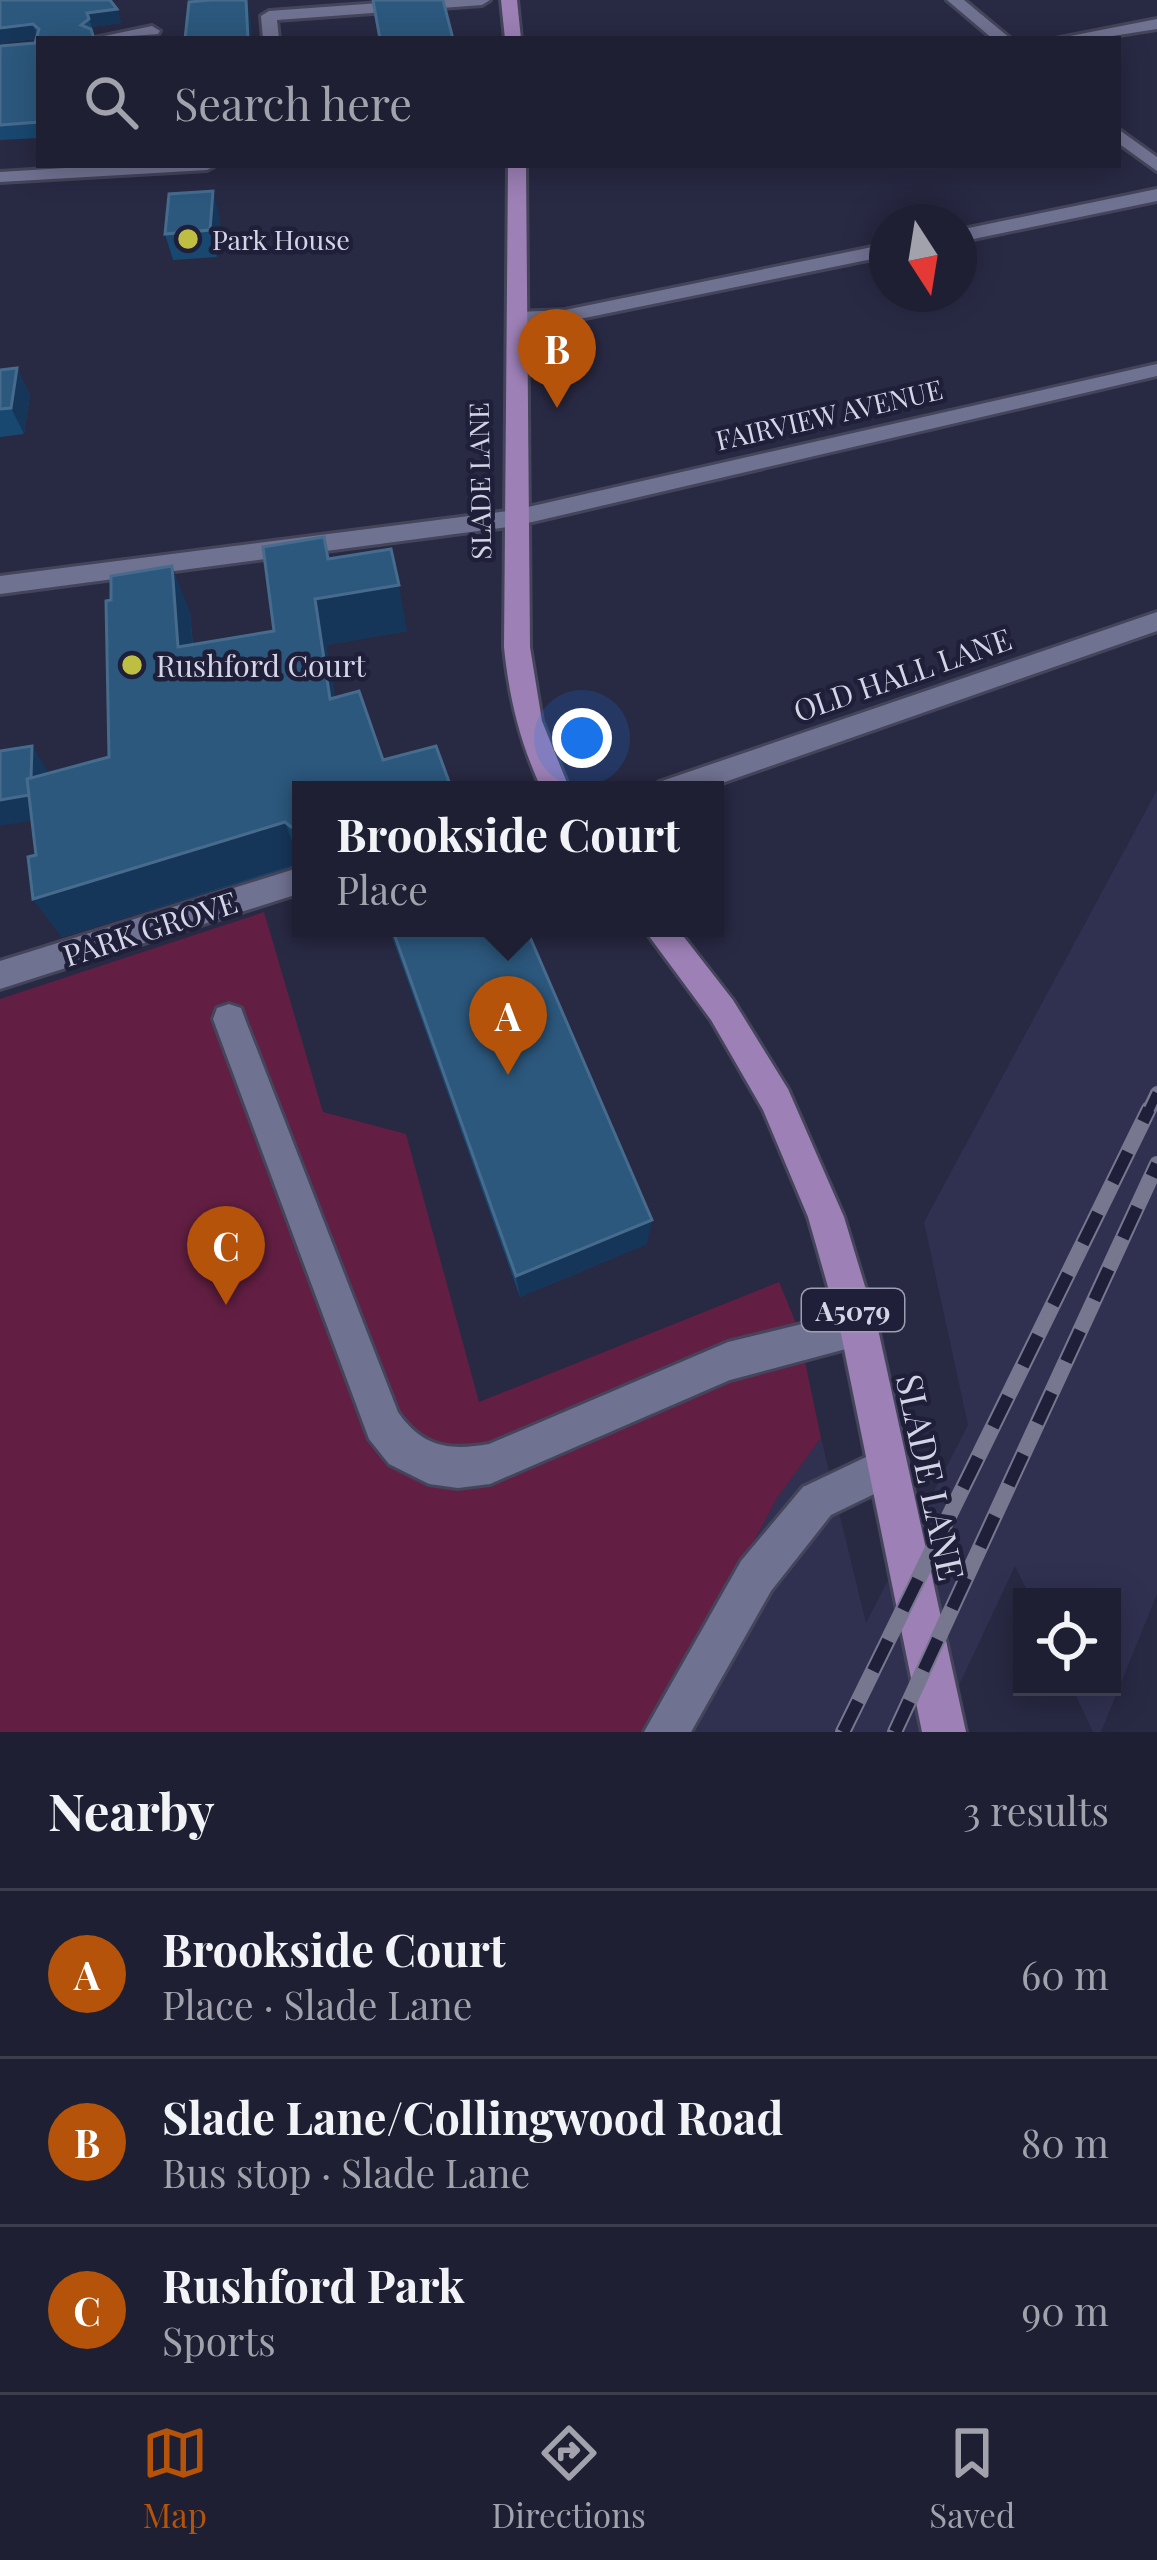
<!DOCTYPE html>
<meta charset="utf-8">
<style>
body{margin:0;font-family:"Playfair Display",serif;background:#2b2c3e;color:#f1f3f6}
.controls{position:absolute;right:36px;bottom:36px;display:grid;overflow:hidden;border-radius:0px;box-shadow:0 6px 30px #0003}
.controls button{width:108px;height:108px;display:grid;place-items:center;padding:0;border:0;border-bottom:3px solid #3c3d4d;background:#1e1f32;color:#f1f3f6;font:60px sans-serif}
.compass{position:absolute;left:869px;top:204px;width:108px;height:108px;border-radius:50%;background:#1e1f32;box-shadow:0 6px 30px #0003;rotate:168deg}
.you{position:absolute;left:582px;top:738px;width:42px;height:42px;margin:-30px;border:9px solid #fff;border-radius:50%;background:#1a73e8;box-shadow:0 0 0 18px #1a73e833}
.badge{display:grid;place-items:center;width:78px;height:78px;border-radius:50%;background:#b45309;color:#fff;font-size:39px;font-weight:700}
.pin{position:absolute;translate:-50% -99px;filter:drop-shadow(0 3px 6px #0008)}
.pin::after{content:'';position:absolute;top:63px;width:42px;height:36px;background:inherit;clip-path:polygon(0 0,100% 0,50% 100%)}
.popup{position:absolute;left:292px;top:781px;width:432px;height:156px;box-sizing:border-box;display:grid;place-content:center;border-radius:0px;background:#1e1f32;filter:drop-shadow(0 3px 9px #0005);font-size:39px;white-space:nowrap;color:#a1a2ac}
.popup b{font-size:45px;color:#f1f3f6}
.popup::after{content:'';position:absolute;left:50%;top:100%;margin-left:-24px;border:24px solid transparent;border-top-color:#1e1f32}
.list{margin:0;padding:0;list-style:none}
h2{display:flex;justify-content:space-between;align-items:center;height:156px;margin:0;padding:0 48px;font-size:51px}
h2 small{font-size:39px;font-weight:400;color:#a1a2ac}
.list li{display:grid;grid-template-columns:78px 1fr auto;gap:36px;align-items:center;box-sizing:border-box;height:168px;padding:0 48px;border-top:3px solid #3c3d4d}
.list b{display:block;font-size:45px;white-space:nowrap}
.list p{margin:0;font-size:39px;white-space:nowrap;color:#a1a2ac}
.list em{font-size:39px;font-style:normal;color:#a1a2ac}
.icon{flex:none;width:66px;height:66px;fill:none;stroke:currentColor;stroke-width:2;stroke-linecap:round;stroke-linejoin:round}
.map{position:relative;flex:none;width:1157px;height:1732px;overflow:hidden}
.search{position:absolute;background:#1e1f32;box-shadow:0 6px 30px #0003;left:36px;right:36px;top:36px;height:132px;display:flex;align-items:center;gap:30px;box-sizing:border-box;padding:0 42px;border-radius:0px;color:#a1a2ac;font-size:45px}
.sheet{height:660px;background:#1e1f32}
nav{display:flex;justify-content:space-around;align-items:center;box-sizing:border-box;height:168px;border-top:3px solid #3c3d4d;background:#1e1f32;font-size:33px;color:#a1a2ac}
nav a{display:grid;justify-items:center;gap:6px}
nav .on{color:#b45309}
.map>svg:first-child{display:block}
.built{fill:#303151}
.green{fill:#631f43}
.lines{fill:none;stroke-linecap:round;stroke-linejoin:round}
.minor-casing{stroke:#44445a;stroke-width:6}
.major-casing{stroke:#44445a;stroke-width:6}
.minor{fill:#707291;fill-rule:evenodd}
.major{fill:#9d80b6;fill-rule:evenodd}
.rail-far1-casing{stroke:#77788f;stroke-width:14}
.rail-casing{stroke:#77788f;stroke-width:16}
.rail-far1{stroke:#1f1f39;stroke-width:9;stroke-dasharray:27;stroke-linecap:butt}
.rail{stroke:#1f1f39;stroke-width:12;stroke-dasharray:34;stroke-linecap:butt}
.wall{fill:#184870}
.shaded-wall{fill:#163659}
.building{fill:#2c587d;stroke:#466b8d;stroke-width:3}
.poi-dot{fill:#bebf42;stroke:#1f1f39;stroke-width:4.5}
.labels{text-anchor:middle;dominant-baseline:central;stroke-width:9;stroke-linejoin:round;paint-order:stroke}
.far-poi-label{font-size:27px;fill:#d3d4e6;stroke:#1f1f39;text-anchor:start}
.far-street-label{font-size:27px;fill:#d3d4e6;stroke:#1f1f39}
.shield{fill:#1f1f39;stroke:#9d9eb2;stroke-width:3}
.shield-label{font-size:27px;font-weight:bold;fill:#d3d4e6}
.poi-label{font-size:30px;fill:#d3d4e6;stroke:#1f1f39;text-anchor:start}
.street-label{font-size:30px;fill:#d3d4e6;stroke:#1f1f39}
.near-street-label{font-size:36px;fill:#d3d4e6;stroke:#1f1f39}
</style>
<div class="map">
<svg width="1157" height="1732" viewBox="0 0 1157 1732">
<rect width="100%" height="100%" fill="#282943"/>
<!-- built -->
<path class="built" d="M1157 790V1594L1101 1732H1093L1072 1687H1112V1597H1030L1015 1566 937 1732H652L777 1498 821 1438 866 1623 968 1425 924 1222Z"/>
<!-- green -->
<path class="green" d="M264 912 323 1112 406 1134 479 1402 779 1282 798 1328 821 1438 777 1498 652 1732H0V999Z"/>
<g class="lines">
<defs>
<path id="minor" d="M421 0H490L482 5 277 20 279 39H263L261 16 269 11Z
M947 0H964L1011 39H993Z
M1157 19V29L1093 39H1055Z
M152 26 160 31 158 34 90 39Z
M1118 129 1157 157V171L1118 143Z
M113 165H216L207 170 0 182V172Z
M1157 189V201L959 242V230Z
M887 244V256L565 322 518 324 508 318 518 312 565 310Z
M1157 364V376L515 526 0 594V576L515 510Z
M1157 612V631L702 790H655L659 782Z
M301 867V893L0 989V961Z
M229 1004 241 1008 245 1019 398 1412C422 1447 449 1451 489 1444L728 1342 859 1310 872 1316 878 1329 872 1342 730 1380 490 1484 458 1488 429 1484 389 1464 369 1439 213 1019 217 1008Z
M885 1448 899 1454 905 1468 899 1482 831 1515 771 1591 691 1732H644L741 1561 803 1487Z"/>
<path id="major" d="M501 0H517L521 39H505Z
M508 165H526L530 647 542 721 570 790H542C520 743 509 698 504 647Z
M643 928H677L733 1000 788 1089 844 1217 878 1329 966 1732H922L840 1329 808 1217 763 1110 711 1020Z"/>
</defs>
<!-- minor casing -->
<use href="#minor" class="minor-casing"/>
<!-- major casing -->
<use href="#major" class="major-casing"/>
<!-- minor -->
<use href="#minor" class="minor"/>
<!-- major -->
<use href="#major" class="major"/>
<defs>
<path id="rail-far1" d="M1148 1112 1157 1093"/>
<path id="rail" d="M843 1732 1149 1109
M895 1732 1157 1164"/>
</defs>
<!-- rail-far1 casing -->
<use href="#rail-far1" class="rail-far1-casing"/>
<!-- rail casing -->
<use href="#rail" class="rail-casing"/>
<!-- rail-far1 -->
<use href="#rail-far1" class="rail-far1"/>
<!-- rail -->
<use href="#rail" class="rail"/>
</g>
<!-- wall -->
<path class="wall" d="M0 0 117 9 121 23 92 27 94 39H39V138L0 140V46L35 43 36 39 0 43Z
M220 217 217 257 173 260 165 234Z
M17 368 30 395 24 434 0 437V370Z
M324 537 330 559 407 631 326 645 335 698 301 790V864L62 937 33 899 36 855 32 820 47 770V774L109 757 190 612 193 645 274 631Z
M389 928H526L647 1244 520 1297Z"/>
<!-- shaded-wall -->
<path class="shaded-wall" d="M247 0 251 22 252 39H248Z
M117 9 121 23 92 27 87 13Z
M33 24 38 39 0 43V28Z
M213 191 220 217 217 257 210 230Z
M17 368 30 395 24 434 11 408Z
M324 537 335 583 399 585 407 631 326 645 342 742 330 699 315 599Z
M172 566 190 612 196 691 178 647Z
M32 746 47 770 46 818 0 826V800Z
M285 822 300 863 62 937 33 899Z
M301 824V855L291 827Z
M652 1220 647 1244 520 1297 516 1276Z"/>
<!-- building -->
<path class="building" d="M0 0H110L117 9 87 13 89 19 81 25 91 29 94 39H39V122L0 125V46L35 43 39 29 33 24 0 28Z
M211 0H246L248 39H185L189 2Z
M373 0H443L453 39H380Z
M213 191 210 230 165 234 169 194Z
M17 368 11 408 0 409V370Z
M324 537 328 559 391 549 399 585 315 599 330 699 359 691 383 760 436 746 452 790H301V824L291 827 285 822 33 899 28 857 36 855 27 779 109 757 106 601 111 600V576L172 566 178 647 274 631 263 547Z
M32 746 31 778 27 779 29 795 0 800V751Z
M392 928H526L652 1220 516 1276Z"/>
<!-- markers -->
<g class="poi-dot">
<circle cx="188" cy="239" r="12"/>
<circle cx="132" cy="665" r="12"/>
</g>
<g class="labels">
<!-- far-poi labels -->
<g class="far-poi-label">
<text x="212" y="239">Park House</text>
</g>
<!-- far-street labels -->
<g class="far-street-label">
<text transform="translate(829 414) rotate(-13)">FAIRVIEW AVENUE</text>
<text transform="translate(479 481) rotate(-91)">SLADE LANE</text>
</g>
<!-- shield labels -->
<rect class="shield" x="802" y="1289" width="102" height="42" rx="9"/>
<g class="shield-label">
<text x="853" y="1310">A5079</text>
</g>
<!-- poi labels -->
<g class="poi-label">
<text x="156" y="665">Rushford Court</text>
</g>
<!-- street labels -->
<g class="street-label">
<text transform="translate(902 674) rotate(-19)">OLD HALL LANE</text>
<text transform="translate(150 928) rotate(-18)">PARK GROVE</text>
</g>
<!-- near-street labels -->
<g class="near-street-label">
<text transform="translate(932 1477) rotate(78)">SLADE LANE</text>
</g>
</g>
</svg>
<div class="controls">
<button><svg class="icon" aria-label="locate" viewBox="0 0 24 24"><circle cx="12" cy="12" r="6"/><path d="M12 2v4M12 18v4M2 12h4M18 12h4"/></svg></button>
</div>
<svg class="compass" viewBox="-18 -18 36 36"><path d="M0-13l5 13h-10z" fill="#e53935"/><path d="M0 13l5-13h-10z" fill="#a1a2ac"/></svg>
<div class="you"></div>
<div class="pin badge" style="left:508px;top:1075px">A</div>
<div class="popup"><b>Brookside Court</b>Place</div>
<div class="pin badge" style="left:557px;top:408px">B</div>
<div class="pin badge" style="left:226px;top:1305px">C</div>
<div class="search"><svg class="icon" aria-label="search" viewBox="0 0 24 24"><circle cx="10" cy="10" r="6"/><path d="M15 15l6 6"/></svg>Search here</div>
</div>
<section class="sheet">
<h2>Nearby<small>3 results</small></h2>
<ul class="list">
<li><span class="badge">A</span><div><b>Brookside Court</b><p>Place · Slade Lane</p></div><em>60 m</em></li>
<li><span class="badge">B</span><div><b>Slade Lane/Collingwood Road</b><p>Bus stop · Slade Lane</p></div><em>80 m</em></li>
<li><span class="badge">C</span><div><b>Rushford Park</b><p>Sports</p></div><em>90 m</em></li>
</ul>
</section>
<nav>
<a class="on"><svg class="icon" aria-label="map" viewBox="0 0 24 24"><path d="M3 6l6-2 6 2 6-2v14l-6 2-6-2-6 2zM9 4v14M15 6v14"/></svg>Map</a>
<a><svg class="icon" aria-label="directions" viewBox="0 0 24 24"><path d="M12 3l9 9-9 9-9-9zM9 14v-3h6M13 9l2 2-2 2"/></svg>Directions</a>
<a><svg class="icon" aria-label="saved" viewBox="0 0 24 24"><path d="M7 4h10v16l-5-4-5 4z"/></svg>Saved</a>
</nav>
